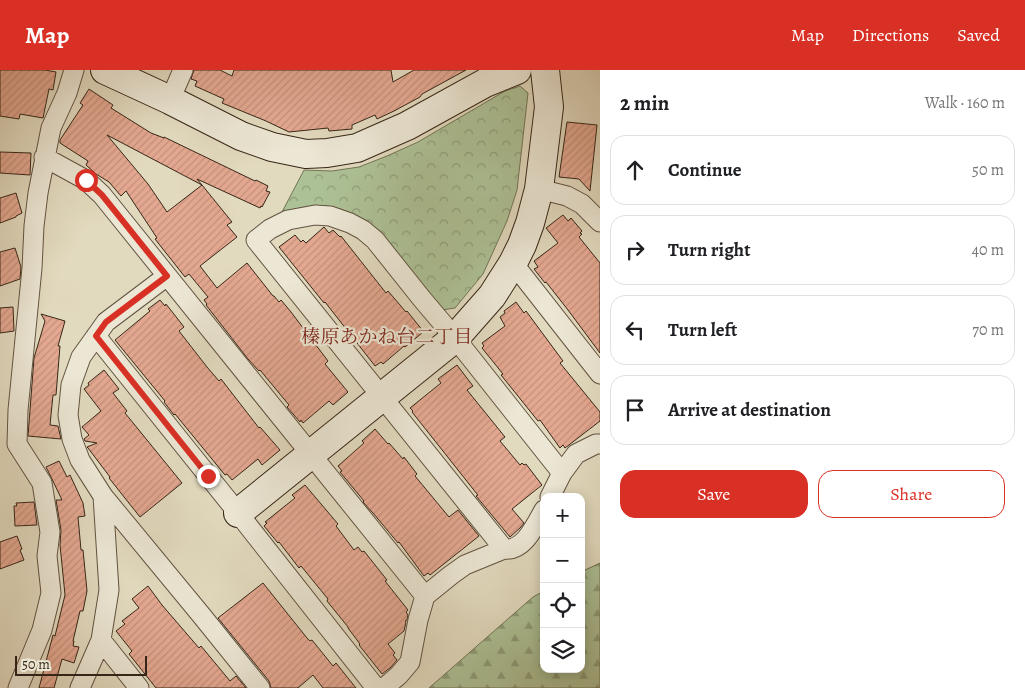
<!DOCTYPE html>
<meta charset="utf-8">
<style>
body{margin:0;font-family:Alegreya,"Noto Serif JP",serif;background:#f6f6f6;color:#202124}
.controls{position:absolute;right:15px;bottom:15px;display:grid;overflow:hidden;border-radius:10px;box-shadow:0 2px 12px #0003}
.controls button{width:45px;height:45px;display:grid;place-items:center;padding:0;border:0;border-bottom:1px solid #e0e0e0;background:#fff;color:#202124;font:25px sans-serif}
.scale{position:absolute;left:15px;bottom:12px;width:132px;box-sizing:border-box;padding-left:5px;border:2px solid #372617;border-top:0;font-size:14px;line-height:18px;white-space:nowrap;color:#372617;-webkit-text-stroke:4px #ece7d5;paint-order:stroke}
.stop{position:absolute;width:15px;height:15px;margin:-11px;border:4px solid #d93025;border-radius:50%;background:#fff}
.stop.end{background:#d93025;border-color:#fff;box-shadow:0 1px 5px #0008}
.list{margin:0;padding:0;list-style:none}
h2{display:flex;justify-content:space-between;align-items:center;height:65px;margin:0;padding:0 20px;font-size:21px}
h2 small{font-size:16px;font-weight:400;color:#757577}
.list li{display:grid;grid-template-columns:32px 1fr auto;gap:15px;align-items:center;box-sizing:border-box;height:70px;margin:0 10px 10px;padding:0 10px;border:1px solid #e0e0e0;border-radius:15px}
.list b{display:block;font-size:19px;white-space:nowrap}
.list em{font-size:16px;font-style:normal;color:#757577}
.actions{display:flex;gap:10px;padding:15px 20px}
.actions a{flex:1;padding:11px 0;border:1px solid #d93025;border-radius:15px;text-align:center;font-size:18px;color:#d93025}
.actions .main{background:#d93025;color:#fff}
.icon{flex:none;width:28px;height:28px;fill:none;stroke:currentColor;stroke-width:2;stroke-linecap:round;stroke-linejoin:round}
.map{position:relative;flex:none;width:600px;height:618px;overflow:hidden}
header{display:flex;align-items:center;gap:30px;box-sizing:border-box;height:70px;padding:0 25px;background:#d93025;color:#fff}
header strong{font-size:24px}
nav{display:flex;gap:28px;margin-inline-start:auto;font-size:18px}
main{display:flex}
aside{flex:1;background:#fff}
.map>svg:first-child{display:block}
.forest{fill:url(#forest-firs);stroke:#727456}
.park{fill:url(#park-crowns);stroke:#727456}
.building{fill:url(#building-hatch);stroke:#372617}
.lines{fill:none;stroke-linecap:round;stroke-linejoin:round}
.street-casing{stroke:#625341;stroke-width:21}
.secondary-casing{stroke:#372617;stroke-width:30}
.street{stroke:#ece7d5;stroke-width:19}
.secondary{stroke:#ece7d5;stroke-width:28}
.route{stroke:#d93025;stroke-width:6}
.labels{text-anchor:middle;dominant-baseline:central;stroke-width:4.5;stroke-linejoin:round;paint-order:stroke}
.neighbourhood-label{font-size:19px;fill:#7a1f14;stroke:#ece7d5}
</style>
<header>
<strong>Map</strong>
<nav><a>Map</a><a>Directions</a><a>Saved</a></nav>
</header>
<main>
<div class="map">
<svg width="600" height="618" viewBox="0 0 600 618">
<defs>
<pattern id="forest-firs" width="22" height="20" patternUnits="userSpaceOnUse" patternTransform="scale(1.25)"><rect width="22" height="20" fill="#adc196"/><path d="M5 1l3.5 6h-7zM16 11l3.5 6h-7z" fill="#8e9d79"/></pattern>
<pattern id="park-crowns" width="20" height="18" patternUnits="userSpaceOnUse" patternTransform="scale(1.25)"><rect width="20" height="18" fill="#adc196"/><path d="M2 6a3 3 0 1 1 6 0M12 15a3 3 0 1 1 6 0" fill="none" stroke="#8e9d79"/></pattern>
<pattern id="building-hatch" width="6" height="6" patternUnits="userSpaceOnUse" patternTransform="scale(1.25)"><rect width="6" height="6" fill="#e4a891"/><path d="M-1 1l2-2M0 6l6-6M5 7l2-2" fill="none" stroke="#c4907c"/></pattern>
</defs>
<rect width="100%" height="100%" fill="#e2dabf"/>
<filter id="stains"><feTurbulence type="fractalNoise" baseFrequency=".004" numOctaves="4"/><feColorMatrix values="0 0 0 0 .2 0 0 0 0 .09 0 0 0 0 .02 0 0 0 .5 -.17"/></filter>
<radialGradient id="worn" r=".72"><stop offset=".6" stop-color="#630" stop-opacity="0"/><stop offset="1" stop-color="#630" stop-opacity=".3"/></radialGradient>
<!-- forest -->
<path class="forest" d="M600 493V618H429L533 527 544 521V599H581V502Z"/>
<!-- park -->
<path class="park" d="M520 16 528 23 517 120 507 151 483 204 455 238 442 240 369 153C338 133 315 131 281 144L304 100 332 101 359 97 387 86 418 72 505 21Z"/>
<!-- building -->
<path class="building" d="M0 0H45L56 2 53 20 49 19 43 48 20 44 19 49 0 46Z
M194 0H220L232 6 234 0H391L393 12 414 0H466L422 24 420 27 394 41 377 49 375 45 352 55V59L329 61 328 58 289 62 266 51 222 33 224 29 195 16 197 11 191 9Z
M89 19 113 35 111 38 151 63 164 68V67L255 111 256 110 268 116 266 121 270 122 262 137 261 136 260 138 197 109 202 115 107 65 148 114 167 142 202 115 232 152 227 155 237 167 200 196 217 218 247 193 273 226H274L279 232 281 230 291 242 328 291 325 294 348 322 333 335 329 331 303 353 301 350 300 352 287 337 289 335 260 300 259 301 248 289 206 235 207 234 204 230 208 227 189 204 185 207 155 169 157 168 126 121 121 126 109 112 96 104 86 95 88 91 60 73V70L83 35 80 33Z
M567 52 597 55 590 121 579 109 559 107Z
M0 82 31 83 30 105 0 103Z
M16 123 22 143 16 146V147L0 153V128Z
M563 145 568 151 571 148 582 161 580 163 582 164 579 167 600 193V283L568 240 546 212 545 213 534 199 538 197 534 191 558 173 546 158Z
M324 157 329 163 333 160 340 167 341 166 386 223 388 221 406 242 407 241 423 261 422 262V263L405 277 404 276 383 294 381 292 375 296 325 232 324 233 279 177 295 165 301 172 303 170 306 173Z
M15 178 21 197 20 209 0 216V182Z
M160 230 165 236 166 234 184 257 179 261 207 297 219 311 221 309 259 358 260 357 280 380 262 395 258 389 232 410 227 404 225 405 175 344 174 345 164 332 165 331 115 270 150 241 148 239Z
M516 232 524 243 526 241 563 291 560 293 600 342V351L565 378 563 375 560 378 540 350 538 351 501 305 503 304 482 278 484 276 482 273 505 256 500 247 505 243 504 241Z
M13 237 14 261 0 263V238Z
M41 244 65 251 58 276H60L56 325H53L50 355 58 356 61 369 28 366 34 288 45 251Z
M457 295 473 316 467 320 505 367 500 371 520 395 522 393 524 395 526 394 542 415 512 439 524 453 520 458 510 467 476 426 478 425 477 424 412 342 413 341 410 338 441 313 438 309Z
M104 300 119 319 113 323 127 341 125 343 182 413 140 447 109 408 110 407 88 378 87 377 97 373 85 371 84 369 89 365 82 357 101 341 84 319 89 315 88 313Z
M375 359 388 374 389 373 403 389 404 387 417 404 415 406 449 447 458 440 479 466 430 505 428 503 424 506 399 472 398 473 373 443 363 432 364 431 340 402 342 401 338 396 364 373 362 371Z
M59 391 67 407 70 405 83 433 85 446 78 447 81 480H83L87 521 83 541H80L73 571H74L73 576 79 577 74 593 62 589 54 618H39L53 565 55 566 65 525 60 475 61 460 56 430H62L51 407 46 397Z
M305 415 338 454 336 456 354 480 358 477 362 482 364 481 387 510 385 511 408 540 406 542 408 545 407 550 405 551 406 552 404 561 388 574 395 583 393 585 397 590 391 597 382 604 359 575 360 574 348 558V557L327 531 328 529 301 496 299 498 279 472 278 473 264 456 267 453 265 452 295 428 292 425Z
M34 432 37 455 15 456 14 436H17L16 433Z
M17 466 22 479 20 480 24 490 0 499V472Z
M263 513 307 568 310 571 312 570 333 596 336 593 356 618H323L313 605 298 618H271L269 611 218 548Z
M148 516 162 535 199 578 201 576 230 611 236 606 246 618H156L129 584 132 581 116 561 125 554 122 551 139 538 132 529Z"/>
<g class="lines">
<defs>
<path id="street" d="M170 30 183 0
M44 87 86 110 102 125 425 526
M539 119 567 126 582 134 600 152
M513 193 600 304
M167 206 106 252 81 287 71 315 68 345 72 369 80 390 103 426 202 546 260 618
M96 266 238 443 376 618
M550 427 562 403
M504 479C524 482 536 454 544 440
M101 570 139 618
M18 618 42 560 51 523 47 486 50 462 42 413 17 374 18 340 32 198 34 156 38 123 51 58 67 23 74 0
M80 618 101 570 109 520 103 426
M377 618 385 617 399 605 410 592 418 550 425 526 451 505 465 495 504 479 256 170 270 159 288 150 315 145 330 146 350 153 363 160 375 170 422 229 455 268 562 403 576 384 596 374H600"/>
<path id="secondary" d="M105 0 170 30 241 66 272 77 306 84 327 83 357 78 407 56 485 13 517 0
M238 443 455 268 492 226 513 193 522 175 530 153 539 119 549 37 545 0"/>
</defs>
<!-- street casing -->
<use href="#street" class="street-casing"/>
<!-- secondary casing -->
<use href="#secondary" class="secondary-casing"/>
<!-- street -->
<use href="#street" class="street"/>
<!-- secondary -->
<use href="#secondary" class="secondary"/>
</g>
<g class="lines">
<!-- route -->
<path class="route" d="M86 110 102 125 167 206 106 252 96 266 208 406"/>
</g>
<g class="labels">
<!-- neighbourhood labels -->
<g class="neighbourhood-label">
<text x="387" y="267">榛原あかね台二丁目</text>
</g>
</g>
<rect width="100%" height="100%" filter="url(#stains)"/>
<rect width="100%" height="100%" fill="url(#worn)"/>
</svg>
<div class="controls">
<button>+</button>
<button>−</button>
<button><svg class="icon" aria-label="locate" viewBox="0 0 24 24"><circle cx="12" cy="12" r="6"/><path d="M12 2v4M12 18v4M2 12h4M18 12h4"/></svg></button>
<button><svg class="icon" aria-label="layers" viewBox="0 0 24 24"><path d="M12 4l9 5-9 5-9-5zM3 14l9 5 9-5"/></svg></button>
</div>
<div class="scale">50 m</div>
<div class="stop" style="left:86px;top:110px"></div>
<div class="stop end" style="left:208px;top:406px"></div>
</div>
<aside>
<h2>2 min<small>Walk · 160 m</small></h2>
<ul class="list">
<li><svg class="icon" aria-label="ahead" viewBox="0 0 24 24"><path d="M12 20V5M6 11l6-6 6 6"/></svg><div><b>Continue</b></div><em>50 m</em></li>
<li><svg class="icon" aria-label="right" viewBox="0 0 24 24"><path d="M7 20v-9h11M14 6l5 5-5 5"/></svg><div><b>Turn right</b></div><em>40 m</em></li>
<li><svg class="icon" aria-label="left" viewBox="0 0 24 24"><path d="M17 20v-9H6M10 6l-5 5 5 5"/></svg><div><b>Turn left</b></div><em>70 m</em></li>
<li><svg class="icon" aria-label="arrive" viewBox="0 0 24 24"><path d="M6 21V4h12l-3 4 3 4H6"/></svg><div><b>Arrive at destination</b></div></li>
</ul>
<div class="actions"><a class="main">Save</a><a>Share</a></div>
</aside>
</main>
